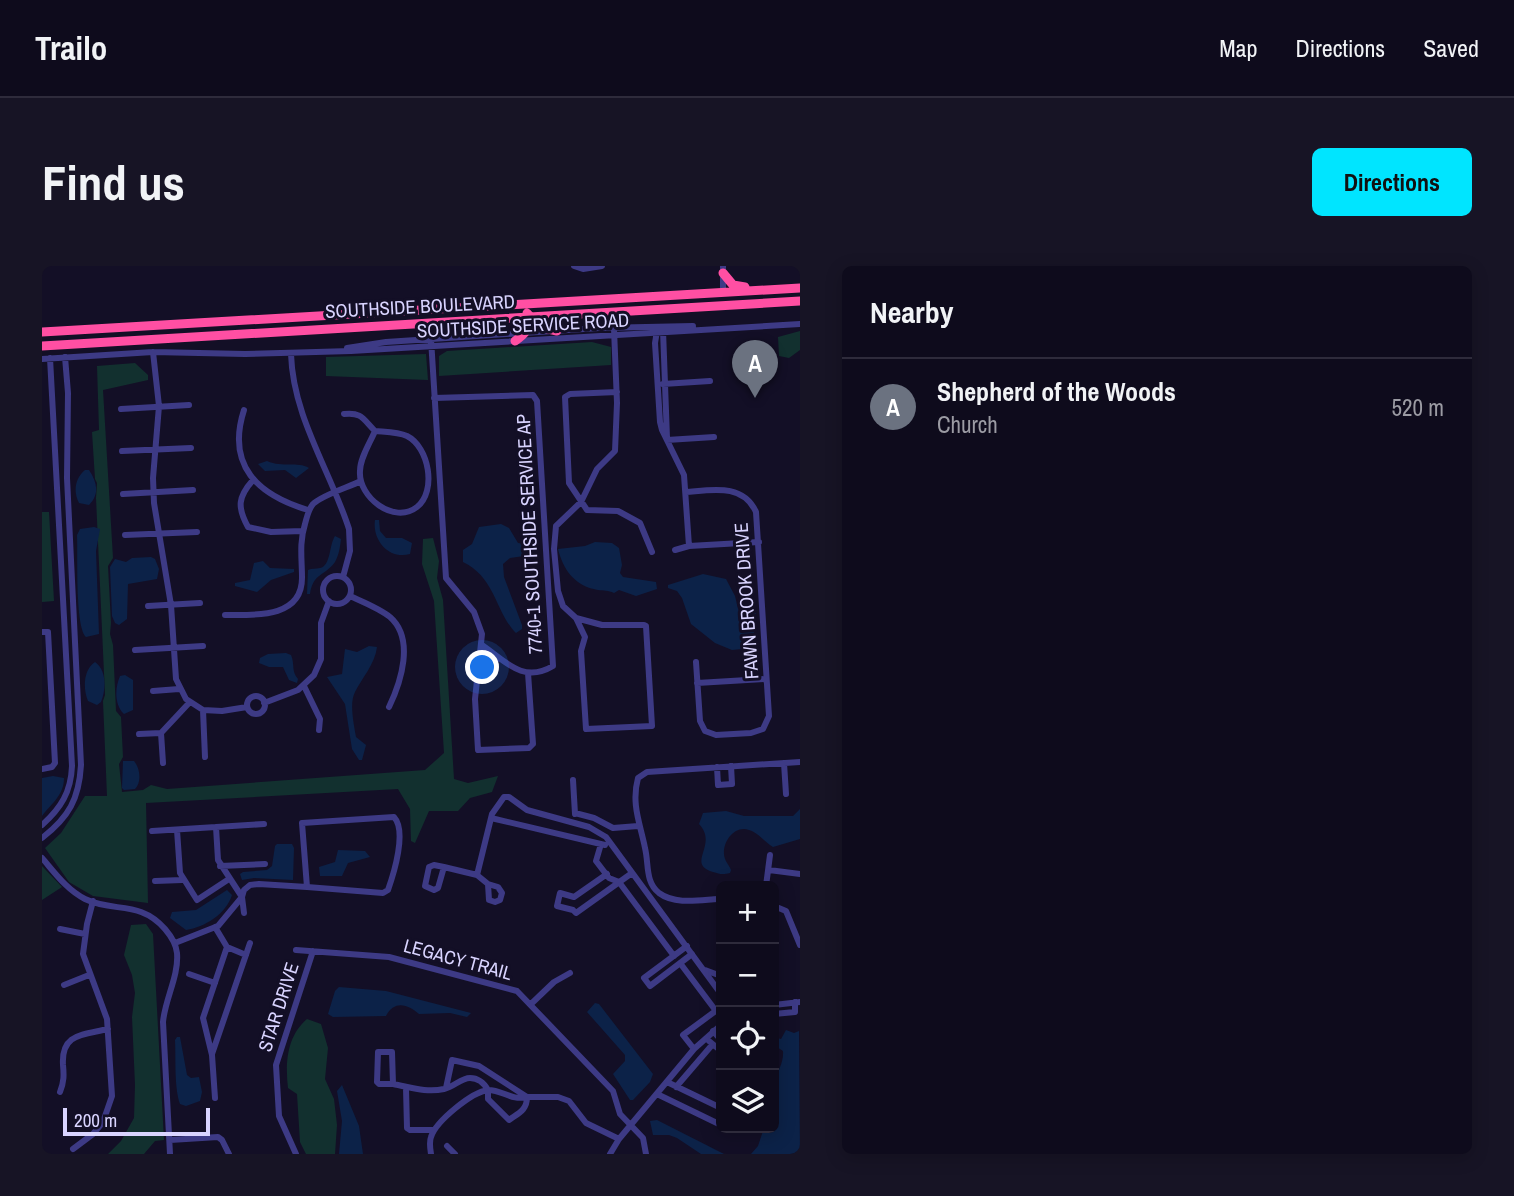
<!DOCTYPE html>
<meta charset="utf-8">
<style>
body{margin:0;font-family:"Archivo Narrow",sans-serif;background:#171425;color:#f1f3f6}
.controls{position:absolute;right:21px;bottom:21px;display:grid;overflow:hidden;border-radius:10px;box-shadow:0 4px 18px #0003}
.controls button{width:63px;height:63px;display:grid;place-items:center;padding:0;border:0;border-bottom:2px solid #2e2b3b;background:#0e0b1c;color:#f1f3f6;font:35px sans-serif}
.scale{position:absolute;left:21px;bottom:18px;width:147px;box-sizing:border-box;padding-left:7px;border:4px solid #d9d4ff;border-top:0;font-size:19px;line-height:24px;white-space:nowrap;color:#d9d4ff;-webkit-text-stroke:5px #130f26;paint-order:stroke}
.you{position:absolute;left:441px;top:402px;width:24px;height:24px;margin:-18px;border:5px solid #fff;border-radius:50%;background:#1a73e8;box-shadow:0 0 0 10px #1a73e833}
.badge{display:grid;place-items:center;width:46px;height:46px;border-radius:50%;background:#00e5ff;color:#fff;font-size:23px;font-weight:700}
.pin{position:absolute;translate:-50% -58px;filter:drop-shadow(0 2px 4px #0008)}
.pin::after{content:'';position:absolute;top:37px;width:24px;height:21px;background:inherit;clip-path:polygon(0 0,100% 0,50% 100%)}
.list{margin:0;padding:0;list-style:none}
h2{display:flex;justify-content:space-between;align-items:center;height:91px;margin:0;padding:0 28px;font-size:30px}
h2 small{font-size:23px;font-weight:400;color:#9b9ba3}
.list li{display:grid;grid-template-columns:46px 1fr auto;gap:21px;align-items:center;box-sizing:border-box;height:98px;padding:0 28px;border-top:2px solid #2e2b3b}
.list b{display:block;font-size:26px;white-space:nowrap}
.list p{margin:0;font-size:23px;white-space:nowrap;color:#9b9ba3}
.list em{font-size:23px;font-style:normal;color:#9b9ba3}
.icon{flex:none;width:38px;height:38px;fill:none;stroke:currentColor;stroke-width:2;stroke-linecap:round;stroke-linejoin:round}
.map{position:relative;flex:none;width:758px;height:888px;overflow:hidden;border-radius:10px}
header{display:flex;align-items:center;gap:42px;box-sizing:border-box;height:98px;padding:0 35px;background:#0e0b1c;border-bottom:2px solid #2e2b3b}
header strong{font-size:33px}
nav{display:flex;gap:38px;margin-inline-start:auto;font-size:24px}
.intro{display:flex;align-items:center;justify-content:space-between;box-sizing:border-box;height:168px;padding:0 42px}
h1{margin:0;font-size:49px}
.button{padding:18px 32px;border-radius:10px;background:#00e5ff;color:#111;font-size:24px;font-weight:700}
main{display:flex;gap:42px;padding:0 42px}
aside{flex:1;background:#0e0b1c;border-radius:10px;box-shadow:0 4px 18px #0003}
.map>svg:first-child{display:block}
.green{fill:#12302f}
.water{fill:#0c2248}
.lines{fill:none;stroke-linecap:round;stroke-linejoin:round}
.minor{stroke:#3d3a85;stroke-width:6}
.highway{stroke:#ff4fa3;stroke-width:9}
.labels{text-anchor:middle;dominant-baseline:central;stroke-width:6;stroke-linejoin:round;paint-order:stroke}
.street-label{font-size:19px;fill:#d9d4ff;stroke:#130f26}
</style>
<header>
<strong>Trailo</strong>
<nav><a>Map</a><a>Directions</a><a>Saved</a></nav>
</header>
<div class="intro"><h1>Find us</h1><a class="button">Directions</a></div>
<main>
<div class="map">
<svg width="758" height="888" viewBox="0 0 758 888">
<rect width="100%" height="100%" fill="#130f26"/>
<!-- green -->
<path class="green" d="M758 65V84L747 92 737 90 736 71Z
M550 76 569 81V99L397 110V90L405 85Z
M384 88 386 114 284 110V91Z
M93 97 106 109V114L61 124 71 292 66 300 69 357 68 368 71 379 74 445 79 451 81 491 77 498 80 526 101 524 109 519 125 523 383 504 402 487 392 335 380 298 381 273 391 272 397 295 395 312 401 334 412 513 426 517 456 510 450 526 428 532 416 545H387L373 577 369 575 368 543 356 523 104 537 106 637 51 630 27 616 3 582 19 567 43 530H65L61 435 63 429 54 232 55 217 53 213 50 166 57 164 55 100Z
M0 246H7L12 335 0 336Z
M0 600 20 621 0 634Z
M104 658 111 668 122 874 113 875 102 888H66L79 875 92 852 93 819 90 751 93 727 90 709 82 689 89 659Z
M265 753 279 758 286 782 283 813 292 833 295 859 293 888H264L258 876 255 828 246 822C243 797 245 770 265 753Z"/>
<!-- water -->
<path class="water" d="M225 195C241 202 255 195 267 202L254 212 243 204 223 205 216 198Z
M43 204H47C55 216 58 228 47 239L37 237C31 226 33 212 43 204Z
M333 254H337L338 265 344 272H360L370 277 368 288C347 294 330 274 333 254Z
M459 258 467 262 476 277 496 280V288L468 292 461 298 462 311 480 359V363L474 367C453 346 454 312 421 296V284L430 278 437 261Z
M52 261 58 263 54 285 57 368 44 371C33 360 36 289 35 269L38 263Z
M293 270 299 273C298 281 297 289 293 296 283 310 271 307 268 328H265L266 304C270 302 274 303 278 302 289 300 287 279 293 270Z
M553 276 570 277 577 282 580 299 578 307 581 311 614 316 615 323 594 330 577 324 572 327C566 324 562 325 556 324 532 320 521 303 516 283L543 280Z
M109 291 113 293 117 303 115 313 86 318 85 353 77 359 73 357 70 350 68 301 73 293 84 296 90 292Z
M221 295 228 302 252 303V306L229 314 215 326 193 320V317L208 314 212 297Z
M661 308 684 313 693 330 697 347H714C708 359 716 369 710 382L690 384 673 377 649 358 640 332 635 325 626 322V319Z
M327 380 335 381C333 398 320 412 313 426 307 437 312 459 314 471L324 479 320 494H317L310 483 303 438 285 411 300 408 303 383 315 386Z
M244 387 249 389C253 398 249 405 256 413L255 417 247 414 241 401H227L217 397 218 392 226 388Z
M53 396C65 404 64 424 59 436L55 439 46 435C41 423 41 404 53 396Z
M83 409 91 414V444L82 448C72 438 73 422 78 410Z
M81 495H92C98 502 100 516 93 523L82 524 80 522Z
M11 510 22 512C22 529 10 537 0 550V512Z
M758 543V573L731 581C722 576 717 567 707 564 693 559 681 575 682 588 682 594 687 599 689 604L688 607C680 609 678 608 671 606 643 598 677 579 657 558L661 547 684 545 702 550H751Z
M235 578H250L252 582 251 614 212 612 200 614 198 608 201 606 225 604 230 600 233 580Z
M296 584 323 585 328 591 306 597 300 610H278L277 601 293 596Z
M185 624 190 629C184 648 163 661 144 664L128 652 130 646 154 644Z
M297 721 344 725 429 747 425 751 408 747 377 748C366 738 352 734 344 750L291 751 286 748 293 725Z
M553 737 557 738 611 808 608 816 591 834H588L571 808 583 795V789L545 746Z
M744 764 752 767 757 765 758 888H709L716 880 722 862H732C732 848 728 830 732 817 735 806 742 797 741 785L732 779V771L739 773Z
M135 771H138L145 809 149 812 157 811 160 826 158 835 144 840 138 838C132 821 134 792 133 774Z
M300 819 317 860 321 888H297L300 855 295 825Z
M615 854 682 888H659L635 872 627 869H611L608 855Z"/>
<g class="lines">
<!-- minor -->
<path class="minor" d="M532 0 541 3 560 0
M681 0V27
M621 64 625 172
M615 65 613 77 618 156 620 164 642 209 647 280
M389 73 404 312 432 346 440 368 433 433 436 484 487 482 491 478 486 407
M305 82 344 76 557 62 651 60
M111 86 117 140 111 212 112 237 129 339 134 413 144 433 161 444 180 445 205 441
M249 88C251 151 288 204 307 263L308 285 301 311
M0 93 111 86 203 88 309 85 758 58
M621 118 668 115
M575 126 528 128 523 131 527 217 545 244 576 245 598 257 610 286
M392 132 491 129 495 135 511 400C481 418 463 395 440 379
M79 143 147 139
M202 144C184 200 216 229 266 244
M302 148C320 146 321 153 333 165
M333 165C343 166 356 166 365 170 387 181 395 225 375 241 352 259 316 231 318 205 318 192 328 177 333 165Z
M625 174 672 171
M80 185 149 182
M211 214C196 231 195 241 206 261L229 266 261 265
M644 226C670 224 701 217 714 246L727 450 721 463 709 467 674 469 663 465 658 455 654 396
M81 228 151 224
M83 269 155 266
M633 284 647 280 717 276
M281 324a14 14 0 1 1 28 0a14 14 0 1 1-28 0Z
M308 330C321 336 337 342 348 351 373 373 359 416 347 441
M106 340 158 337
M183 349C211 349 260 353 260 312 260 293 257 277 263 258 265 251 266 244 271 238 280 229 307 221 319 215
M534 352 543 371 539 385 544 463 610 460 604 360 602 359H560L534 352 521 340 516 325 512 283 514 260 539 236 555 203 573 185 575 137 572 63
M0 366H6L13 497 10 501 0 503
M93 384 161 380
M438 399 456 393
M655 417 724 413
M262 420 278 453 277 464
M111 425 137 423
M205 439a9 9 0 1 1 18 0a9 9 0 1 1-18 0Z
M222 437 256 424 272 409 279 393V357L287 335
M161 444 163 491
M119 467 147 437
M119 467 121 497
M97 468 119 467
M742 497 744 528
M675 501 676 519 690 518 689 500
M531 514 533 548
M533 547 552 552 571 562 596 560
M352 551C365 565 352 607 346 624L341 627 265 621 260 557Z
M449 552 563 579
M0 559C19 542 29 526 30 500L8 92
M174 561 176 594 200 631 202 647
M135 564 138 607 155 634 187 613
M110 565 222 558
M0 572C27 551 37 533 39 499L25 212 26 127 23 91
M559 578 554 595 567 612 577 616 632 690
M0 592C13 607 25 624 43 633 72 647 98 634 123 663 129 670 134 677 135 687 137 710 123 733 121 756L128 888
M392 599 402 601 396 622 392 624 383 620 387 601Z
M178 600 223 598
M402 601 435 609 446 618
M727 604 758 608
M565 608 532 631 518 627 515 640 531 644 534 647 590 607
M435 609 450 548 462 531H467L485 544 547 561 564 571 679 728
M113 615 140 614
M446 618 456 621 460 627 458 634 453 636 447 634Z
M724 620 728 589
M676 633C658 634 633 639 617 627 603 616 607 598 603 582 598 557 589 538 596 512L605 506 758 496
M732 640 744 645 758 679
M173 661 185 681 161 752 170 789 173 832
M18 663 43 668
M133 677 176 660 200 631 202 624 208 619 217 618 265 621
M645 680 602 712 608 720 650 688
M185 681 204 689
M254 684 347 691 475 725 571 825 578 848 601 872 604 888
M638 697 674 745
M663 704 679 710
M147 708 173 717
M22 719 47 709
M489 738 512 716 528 707
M732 739 758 736
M732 748 753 746V736
M671 765 679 774
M667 775 679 785
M652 783 641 769 679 741
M336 786H350L351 818H337L335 816Z
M170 788 208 677
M625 816 679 842
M351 818C368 821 384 827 402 823 412 821 419 812 428 812 437 812 442 817 446 824 461 824 469 835 485 831 485 844 477 847 467 854L446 833V824C430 826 394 855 389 871 387 876 388 882 389 888
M634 821 670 779
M364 822 365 862 368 864H392
M404 822 410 794 437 800 485 831H516L527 835 544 857 577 873
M18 826C22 816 22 809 21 799 19 767 41 769 66 763
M615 828 679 859
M686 862 691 864 692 862
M128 874 176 871 180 874 187 888
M405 880 413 888
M31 883 51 868 61 856 70 830 65 753 41 688 45 658 51 635
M254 888 237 850 234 799 271 685
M568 888 577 873 652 783 679 759"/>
<!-- highway -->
<path class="highway" d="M681 7 691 19 703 21
M485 47 498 61 515 65
M0 66 758 22
M473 75C483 68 487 64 487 51
M0 80 758 35"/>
</g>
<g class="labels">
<!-- street labels -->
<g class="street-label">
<text transform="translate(378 40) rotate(-3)">SOUTHSIDE BOULEVARD</text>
<text transform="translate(481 59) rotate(-3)">SOUTHSIDE SERVICE ROAD</text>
<text transform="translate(487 268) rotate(-93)">7740-1 SOUTHSIDE SERVICE AP</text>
<text transform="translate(704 335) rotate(-94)">FAWN BROOK DRIVE</text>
<text transform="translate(416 693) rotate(15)">LEGACY TRAIL</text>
<text transform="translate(236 741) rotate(-72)">STAR DRIVE</text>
</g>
</g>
</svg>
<div class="controls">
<button>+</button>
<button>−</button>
<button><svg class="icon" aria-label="locate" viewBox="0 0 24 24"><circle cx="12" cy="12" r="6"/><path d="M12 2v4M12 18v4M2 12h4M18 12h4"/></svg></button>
<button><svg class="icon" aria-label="layers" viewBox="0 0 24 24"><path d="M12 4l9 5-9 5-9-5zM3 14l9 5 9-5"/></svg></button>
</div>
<div class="scale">200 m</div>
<div class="you"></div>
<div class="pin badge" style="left:713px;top:132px;background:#6b7280">A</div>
</div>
<aside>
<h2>Nearby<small></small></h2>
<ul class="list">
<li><span class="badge" style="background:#6b7280">A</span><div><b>Shepherd of the Woods</b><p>Church</p></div><em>520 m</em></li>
</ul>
</aside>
</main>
